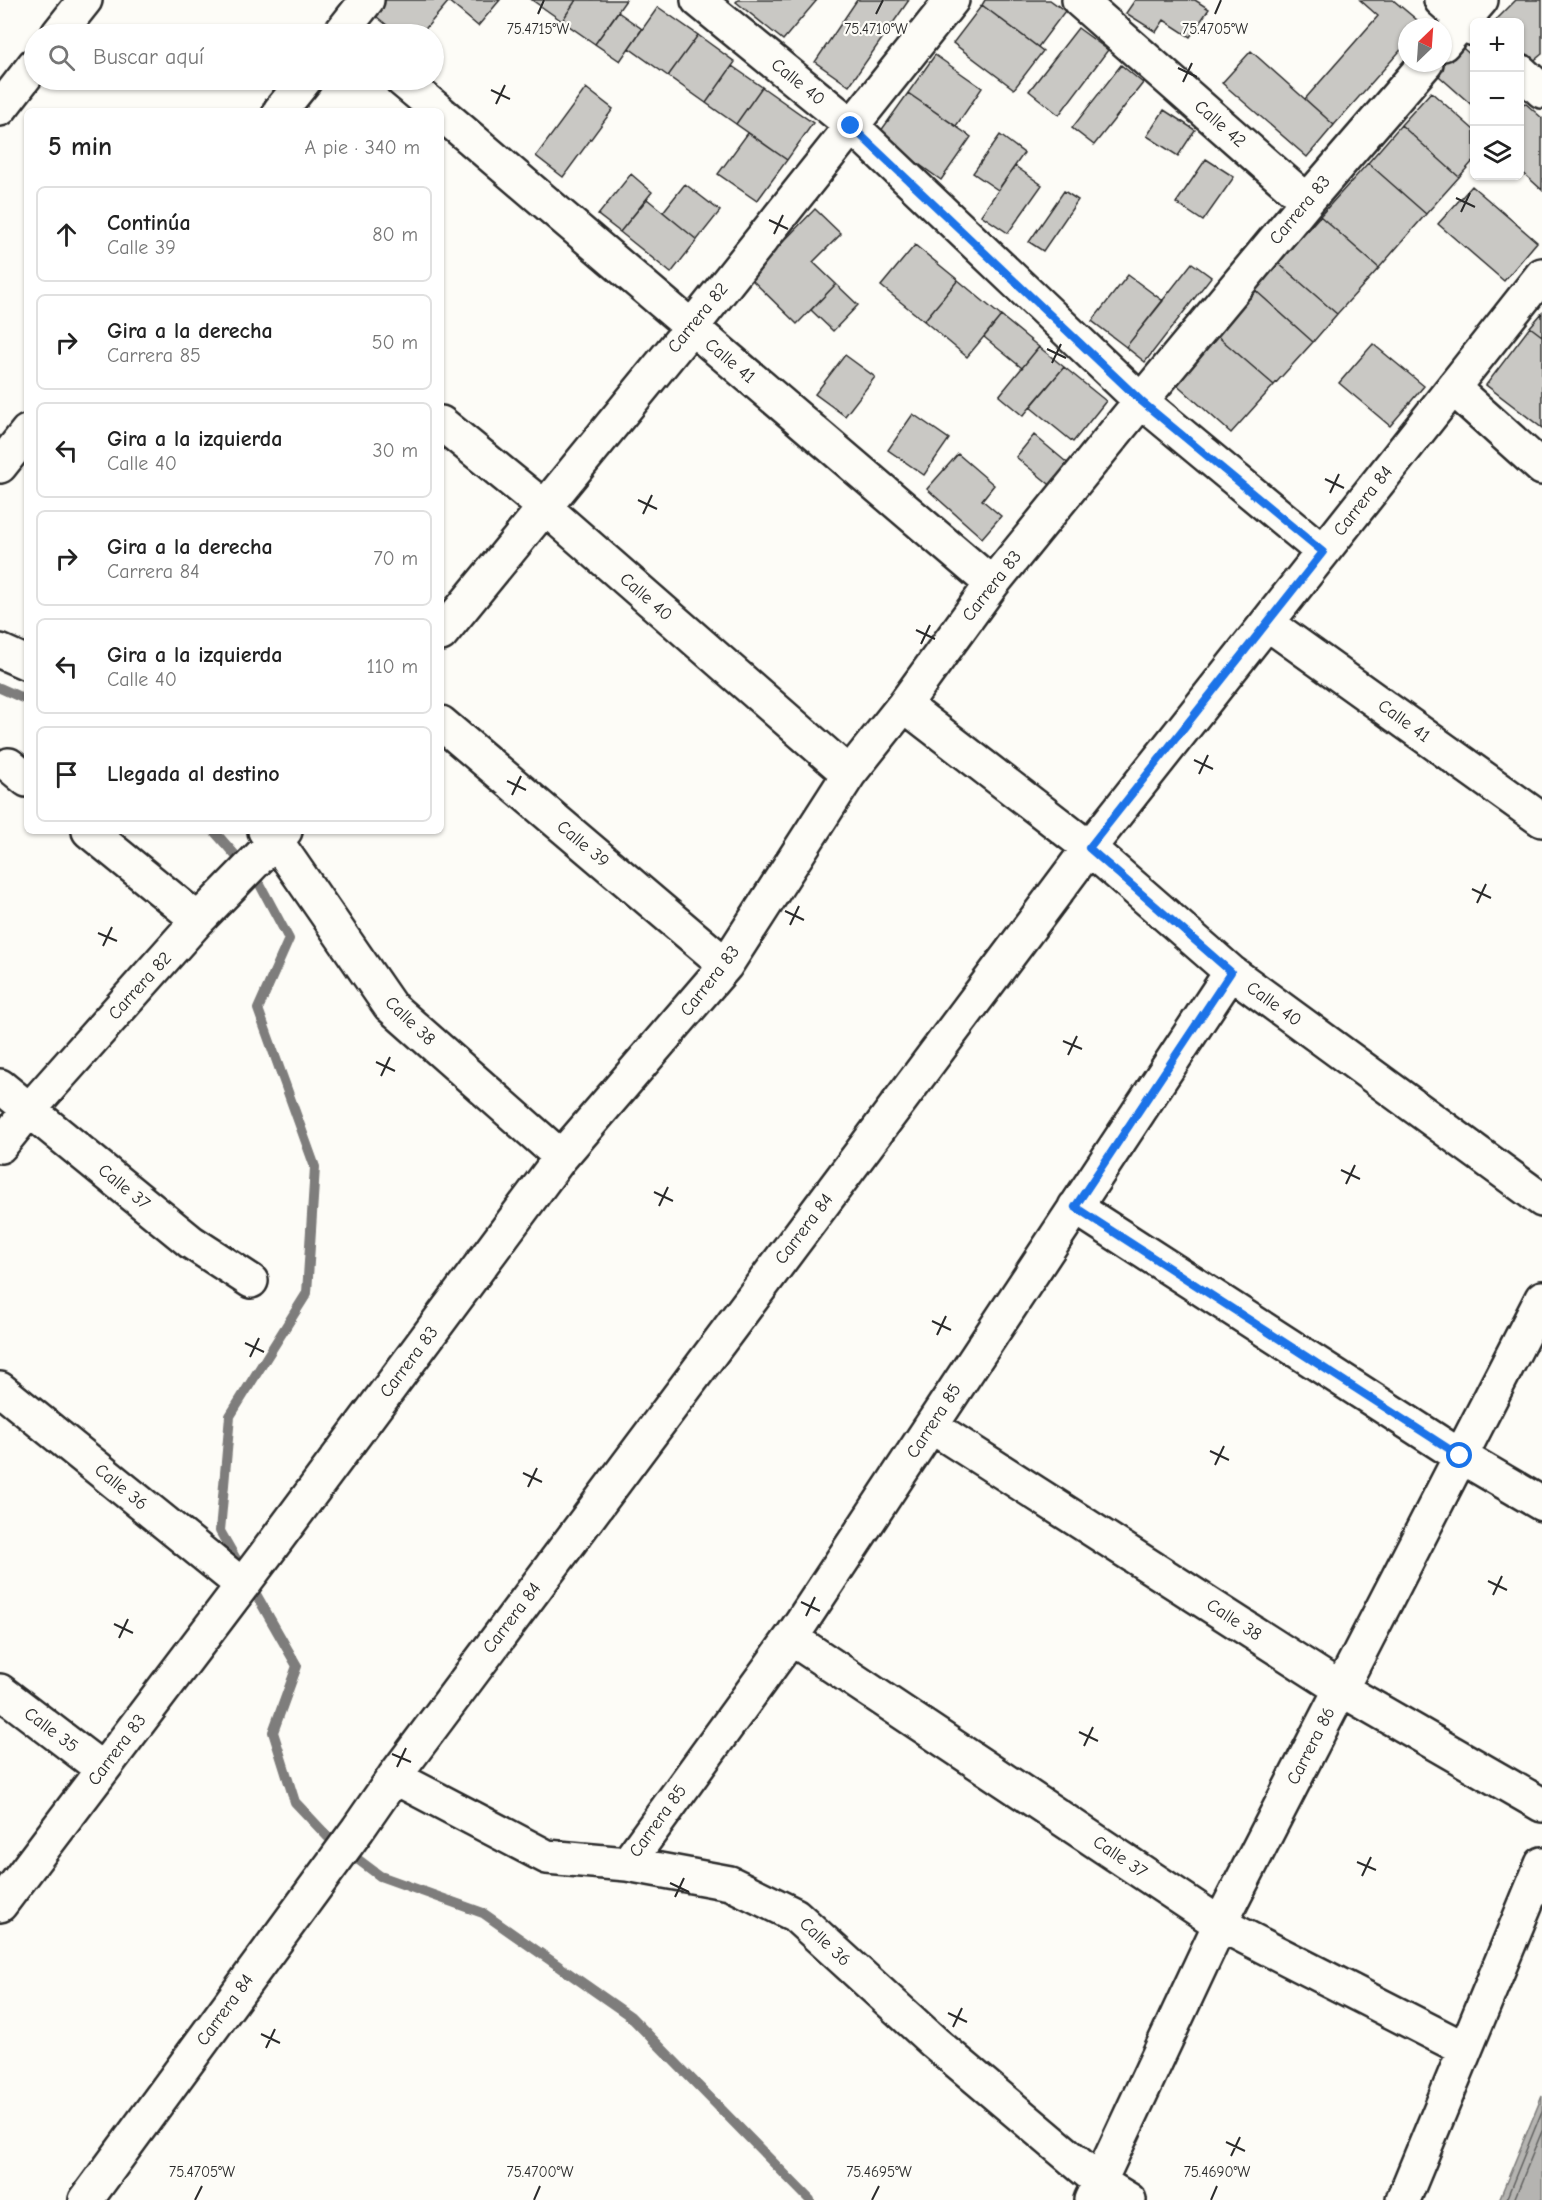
<!DOCTYPE html>
<html lang="es">
<meta charset="utf-8">
<style>
body{margin:0;font-family:"Comic Neue",sans-serif;background:#f6f6f6;color:#222}
.controls{position:absolute;right:18px;top:18px;display:grid;overflow:hidden;border-radius:9px;box-shadow:0 2px 4px #0004}
.controls button{width:54px;height:54px;display:grid;place-items:center;padding:0;border:0;border-bottom:2px solid #e0e0e0;background:#fff;color:#222;font:30px sans-serif}
.compass{position:absolute;left:1398px;top:18px;width:54px;height:54px;border-radius:50%;background:#fff;box-shadow:0 2px 4px #0004;rotate:25deg}
.stop{position:absolute;width:18px;height:18px;margin:-14px;border:4px solid #1a73e8;border-radius:50%;background:#fff}
.stop.end{background:#1a73e8;border-color:#fff;box-shadow:0 2px 6px #0008}
.list{margin:0;padding:0;list-style:none}
h2{display:flex;justify-content:space-between;align-items:center;height:78px;margin:0;padding:0 24px;font-size:26px}
h2 small{font-size:20px;font-weight:400;color:#767676}
.list li{display:grid;grid-template-columns:39px 1fr auto;gap:18px;align-items:center;box-sizing:border-box;height:96px;margin:0 12px 12px;padding:0 12px;border:2px solid #e0e0e0;border-radius:9px}
.list b{display:block;font-size:22px;white-space:nowrap}
.list p{margin:0;font-size:20px;white-space:nowrap;color:#767676}
.list em{font-size:20px;font-style:normal;color:#767676}
.icon{flex:none;width:33px;height:33px;fill:none;stroke:currentColor;stroke-width:2;stroke-linecap:round;stroke-linejoin:round}
.map{position:relative;flex:none;width:1542px;height:2200px;overflow:hidden}
.search{position:absolute;background:#fff;box-shadow:0 2px 4px #0004;left:24px;top:24px;width:420px;height:66px;display:flex;align-items:center;gap:15px;box-sizing:border-box;padding:0 21px;border-radius:33px;color:#767676;font-size:22px}
.panel{position:absolute;background:#fff;box-shadow:0 2px 4px #0004;left:24px;top:108px;width:420px;height:726px;border-radius:9px}
.map>svg:first-child{display:block}
.water{fill:#b5b4b1;stroke:#7e7d7b;stroke-width:1.5}
.lines{fill:none;stroke-linecap:round;stroke-linejoin:round}
.shore{stroke:#626261;stroke-width:1.5}
.stream{stroke:#7e7d7b;stroke-width:10}
.building{fill:#c9c8c4;stroke:#2b2b2b;stroke-width:1.5}
.street-casing{stroke:#2b2b2b;stroke-width:38}
.street{stroke:#fdfcf7;stroke-width:33}
.route{stroke:#1a73e8;stroke-width:8}
.ticks{fill:none;stroke:#2b2b2b;stroke-width:2}
.labels{text-anchor:middle;dominant-baseline:central;stroke-width:4.5;stroke-linejoin:round;paint-order:stroke}
.street-label{font-size:18px;fill:#2b2b2b;stroke:#fdfcf7}
.ticks-label{font-size:15px;text-anchor:middle;fill:#2b2b2b;stroke:#fdfcf7;stroke-width:4.5;stroke-linejoin:round;paint-order:stroke}
</style>
<div class="map">
<svg width="1542" height="2200" viewBox="0 0 1542 2200">
<rect width="100%" height="100%" fill="#fdfcf7"/>
<filter id="ink" filterUnits="userSpaceOnUse"><feTurbulence type="fractalNoise" baseFrequency=".0167" numOctaves="2"/><feDisplacementMap in="SourceGraphic" scale="12" xChannelSelector="R" yChannelSelector="G"/><feConvolveMatrix kernelMatrix="1 2 1 2 8 2 1 2 1" color-interpolation-filters="sRGB"/></filter>
<g filter="url(#ink)">
<!-- water -->
<path class="water" d="M1542 2096V2200H1499Z"/>
<g class="lines">
<!-- shore -->
<path class="shore" d="M1506 2200 1542 2111
M1514 2200 1542 2131"/>
<!-- stream -->
<path class="stream" d="M0 688 27 700
M214 831 258 881 289 939 258 1009 315 1167 307 1293 230 1416 220 1531 297 1666 273 1732 295 1802 328 1837 380 1876 483 1913 630 2016 810 2200"/>
</g>
<!-- building -->
<path class="building" d="M383 0H447L449 1 421 34H398L372 13Z
M447 0H500L478 26Z
M532 0H576L562 21Z
M576 0H626L595 44 562 21Z
M738 0H817L783 40 736 2Z
M857 0H909L849 86 815 62Z
M985 0H1050L1065 11 1038 47 982 5Z
M1135 0H1195L1209 9 1190 37 1164 20 1156 32 1126 13Z
M1360 0H1393L1423 25 1407 27V43L1334 125 1305 99 1378 16Z
M1516 0H1542V54L1531 63 1520 52V22H1494Z
M982 5 1043 51 1014 89 953 43Z
M658 7 698 35 668 76 629 48Z
M618 12 642 29 620 61 595 44Z
M1078 28 1108 50 1059 115 1029 91Z
M698 35 735 62 706 103 668 76Z
M1455 41 1474 58V107L1431 69 1436 63H1443V55Z
M1251 51 1334 125 1307 157 1222 83Z
M935 55 982 88 956 126 908 93Z
M1121 65 1143 83 1094 145 1072 128Z
M732 66 762 87 736 124 706 103Z
M762 87 813 123 787 160 736 124Z
M586 88 613 109 563 177 536 156Z
M1431 92 1474 130V160L1459 177 1401 125Z
M908 93 971 137 941 180 878 135Z
M1525 103 1542 118V190L1520 170V109Z
M1164 110 1195 130 1178 156 1147 136Z
M1401 125 1459 177 1426 214 1368 163Z
M748 133 787 160 757 201 718 174Z
M1000 135 1024 153 998 190 973 173Z
M1206 159 1234 177 1203 221 1176 203Z
M1368 163 1426 214 1379 268 1320 216Z
M1015 166 1042 185 1008 233 981 215Z
M631 174 652 192 620 232 598 215Z
M685 184 720 211 697 240 663 212Z
M1472 186 1537 242 1504 281 1438 224Z
M1064 191 1078 200 1043 251 1029 242Z
M647 199 697 240 671 273 620 232Z
M815 209 841 234 813 262 836 284 797 324 749 277Z
M1320 216 1379 268 1337 314 1278 263Z
M915 245 958 280 924 321 881 286Z
M1192 263 1211 277 1145 362 1126 347Z
M1278 263 1337 314 1313 342 1255 290Z
M1128 275 1163 301 1126 347 1092 321Z
M958 280 1001 316 967 357 924 321Z
M836 284 858 305 833 331 811 310Z
M1255 290 1313 342 1274 385 1215 334Z
M1542 313V336L1530 327Z
M1001 316 1039 347 1022 368 984 337Z
M1530 327 1542 336V428L1486 385Z
M1215 334 1274 385 1231 433 1173 381Z
M1373 344 1424 386 1390 426 1339 383Z
M1039 347 1064 367 1023 416 999 396Z
M845 355 875 377 845 416 815 394Z
M1064 367 1106 401 1073 442 1030 407Z
M913 414 949 439 924 475 888 450Z
M1034 435 1071 466 1054 488 1016 457Z
M958 454 994 485 982 500 1001 516 982 538 927 489Z"/>
<g class="lines">
<defs>
<path id="street" d="M698 0 851 125 1141 401 1323 552
M1079 0 1307 201
M1441 0 1474 29
M58 34 85 0
M340 34 367 0
M1443 44 1481 0
M1520 71 1542 91
M402 80 439 111
M0 109 34 65
M280 111 305 80
M441 113 992 584
M1453 388 1542 468
M441 423 544 507 849 774
M0 466 27 432
M1267 623 1542 820
M441 634 691 328 952 0
M0 651 27 663
M904 705 1089 848 1231 972 1542 1200
M441 723 726 965
M9 765 27 780
M89 831 198 920
M265 831 276 841 390 1006 561 1157
M0 1086 191 1242 251 1281
M0 1146 30 1109 198 920 285 831
M1075 1207 1460 1456 1542 1504
M0 1389 242 1585
M931 1426 1341 1689 1542 1805
M791 1638 1220 1924 1465 2049
M0 1691 102 1769
M394 1777 547 1857 627 1864 730 1883 795 1915 934 2042 1101 2183 1129 2200
M627 1864 791 1638 1231 972
M0 1905 266 1554 561 1157 726 965 849 774 904 705 992 584 1141 401 1307 201 1426 63
M86 2200 358 1829 394 1777 1089 848 1542 275
M1091 2200 1220 1924 1542 1298
M1403 2200 1542 1864"/>
</defs>
<!-- street casing -->
<use href="#street" class="street-casing"/>
<!-- street -->
<use href="#street" class="street"/>
</g>
</g>
<g class="lines" filter="url(#ink)">
<!-- route -->
<path class="route" d="M851 126 1141 401 1323 552 1089 848 1231 972 1075 1207 1460 1456"/>
</g>
<!-- ticks -->
<path class="ticks" d="M538 14 544 0M876 14 883 0M1215 14 1221 0M1178 68 1197 77M1183 82 1192 63M491 90 510 99M496 104 505 85M1456 198 1475 207M1461 212 1470 193M769 220 788 229M774 234 783 215M1047 349 1066 358M1052 363 1061 344M1325 479 1344 488M1330 493 1339 474M638 500 657 509M643 514 652 495M916 630 935 639M921 644 930 625M1194 760 1213 769M1199 774 1208 755M507 781 526 790M512 795 521 776M1472 889 1491 898M1477 903 1486 884M785 911 804 920M790 925 799 906M98 933 117 941M103 946 112 927M1063 1041 1082 1049M1068 1055 1077 1036M376 1062 395 1071M381 1076 390 1057M1341 1170 1360 1179M1346 1184 1355 1165M654 1192 673 1201M659 1206 668 1187M932 1321 951 1330M937 1335 946 1316M245 1343 264 1352M250 1357 259 1338M1210 1451 1229 1460M1215 1465 1224 1446M523 1473 542 1482M528 1487 537 1468M1488 1581 1507 1590M1493 1595 1502 1576M801 1602 820 1611M806 1616 815 1597M114 1624 133 1633M119 1638 128 1619M1079 1732 1098 1741M1084 1746 1093 1727M392 1754 411 1762M397 1767 406 1748M1357 1862 1376 1870M1362 1876 1371 1857M670 1883 689 1892M675 1897 684 1878M948 2013 967 2022M953 2027 962 2008M261 2034 280 2043M266 2048 275 2029M1226 2142 1245 2151M1231 2156 1240 2137M195 2200 202 2186M534 2200 540 2186M872 2200 879 2186M1211 2200 1217 2186"/>
<g class="labels">
<!-- street labels -->
<g class="street-label">
<text transform="translate(798 82) rotate(39)">Calle 40</text>
<text transform="translate(1220 124) rotate(41)">Calle 42</text>
<text transform="translate(1300 210) rotate(-50)">Carrera 83</text>
<text transform="translate(698 318) rotate(-51)">Carrera 82</text>
<text transform="translate(730 361) rotate(40)">Calle 41</text>
<text transform="translate(1363 501) rotate(-52)">Carrera 84</text>
<text transform="translate(992 586) rotate(-52)">Carrera 83</text>
<text transform="translate(646 597) rotate(41)">Calle 40</text>
<text transform="translate(1404 721) rotate(36)">Calle 41</text>
<text transform="translate(583 844) rotate(40)">Calle 39</text>
<text transform="translate(710 981) rotate(-52)">Carrera 83</text>
<text transform="translate(140 986) rotate(-48)">Carrera 82</text>
<text transform="translate(1274 1004) rotate(36)">Calle 40</text>
<text transform="translate(410 1021) rotate(44)">Calle 38</text>
<text transform="translate(124 1187) rotate(39)">Calle 37</text>
<text transform="translate(804 1229) rotate(-53)">Carrera 84</text>
<text transform="translate(409 1362) rotate(-53)">Carrera 83</text>
<text transform="translate(934 1421) rotate(-57)">Carrera 85</text>
<text transform="translate(121 1487) rotate(39)">Calle 36</text>
<text transform="translate(512 1618) rotate(-53)">Carrera 84</text>
<text transform="translate(1234 1620) rotate(33)">Calle 38</text>
<text transform="translate(51 1730) rotate(37)">Calle 35</text>
<text transform="translate(1311 1746) rotate(-63)">Carrera 86</text>
<text transform="translate(117 1750) rotate(-53)">Carrera 83</text>
<text transform="translate(658 1821) rotate(-54)">Carrera 85</text>
<text transform="translate(1120 1857) rotate(34)">Calle 37</text>
<text transform="translate(825 1942) rotate(43)">Calle 36</text>
<text transform="translate(225 2010) rotate(-54)">Carrera 84</text>
</g>
</g>
<g class="ticks-label">
<text x="538" y="34">75.4715°W</text>
<text x="876" y="34">75.4710°W</text>
<text x="1215" y="34">75.4705°W</text>
<text x="202" y="2177">75.4705°W</text>
<text x="540" y="2177">75.4700°W</text>
<text x="879" y="2177">75.4695°W</text>
<text x="1217" y="2177">75.4690°W</text>
</g>
</svg>
<div class="controls">
<button>+</button>
<button>−</button>
<button><svg class="icon" aria-label="layers" viewBox="0 0 24 24"><path d="M12 4l9 5-9 5-9-5zM3 14l9 5 9-5"/></svg></button>
</div>
<svg class="compass" viewBox="-18 -18 36 36"><path d="M0-13l5 13h-10z" fill="#e53935"/><path d="M0 13l5-13h-10z" fill="#767676"/></svg>
<div class="stop" style="left:1460px;top:1456px"></div>
<div class="stop end" style="left:851px;top:126px"></div>
<div class="search"><svg class="icon" aria-label="search" viewBox="0 0 24 24"><circle cx="10" cy="10" r="6"/><path d="M15 15l6 6"/></svg>Buscar aquí</div>
<section class="panel">
<h2>5 min<small>A pie · 340 m</small></h2>
<ul class="list">
<li><svg class="icon" aria-label="ahead" viewBox="0 0 24 24"><path d="M12 20V5M6 11l6-6 6 6"/></svg><div><b>Continúa</b><p>Calle 39</p></div><em>80 m</em></li>
<li><svg class="icon" aria-label="right" viewBox="0 0 24 24"><path d="M7 20v-9h11M14 6l5 5-5 5"/></svg><div><b>Gira a la derecha</b><p>Carrera 85</p></div><em>50 m</em></li>
<li><svg class="icon" aria-label="left" viewBox="0 0 24 24"><path d="M17 20v-9H6M10 6l-5 5 5 5"/></svg><div><b>Gira a la izquierda</b><p>Calle 40</p></div><em>30 m</em></li>
<li><svg class="icon" aria-label="right" viewBox="0 0 24 24"><path d="M7 20v-9h11M14 6l5 5-5 5"/></svg><div><b>Gira a la derecha</b><p>Carrera 84</p></div><em>70 m</em></li>
<li><svg class="icon" aria-label="left" viewBox="0 0 24 24"><path d="M17 20v-9H6M10 6l-5 5 5 5"/></svg><div><b>Gira a la izquierda</b><p>Calle 40</p></div><em>110 m</em></li>
<li><svg class="icon" aria-label="arrive" viewBox="0 0 24 24"><path d="M6 21V4h12l-3 4 3 4H6"/></svg><div><b>Llegada al destino</b></div></li>
</ul>
</section>
</div>
